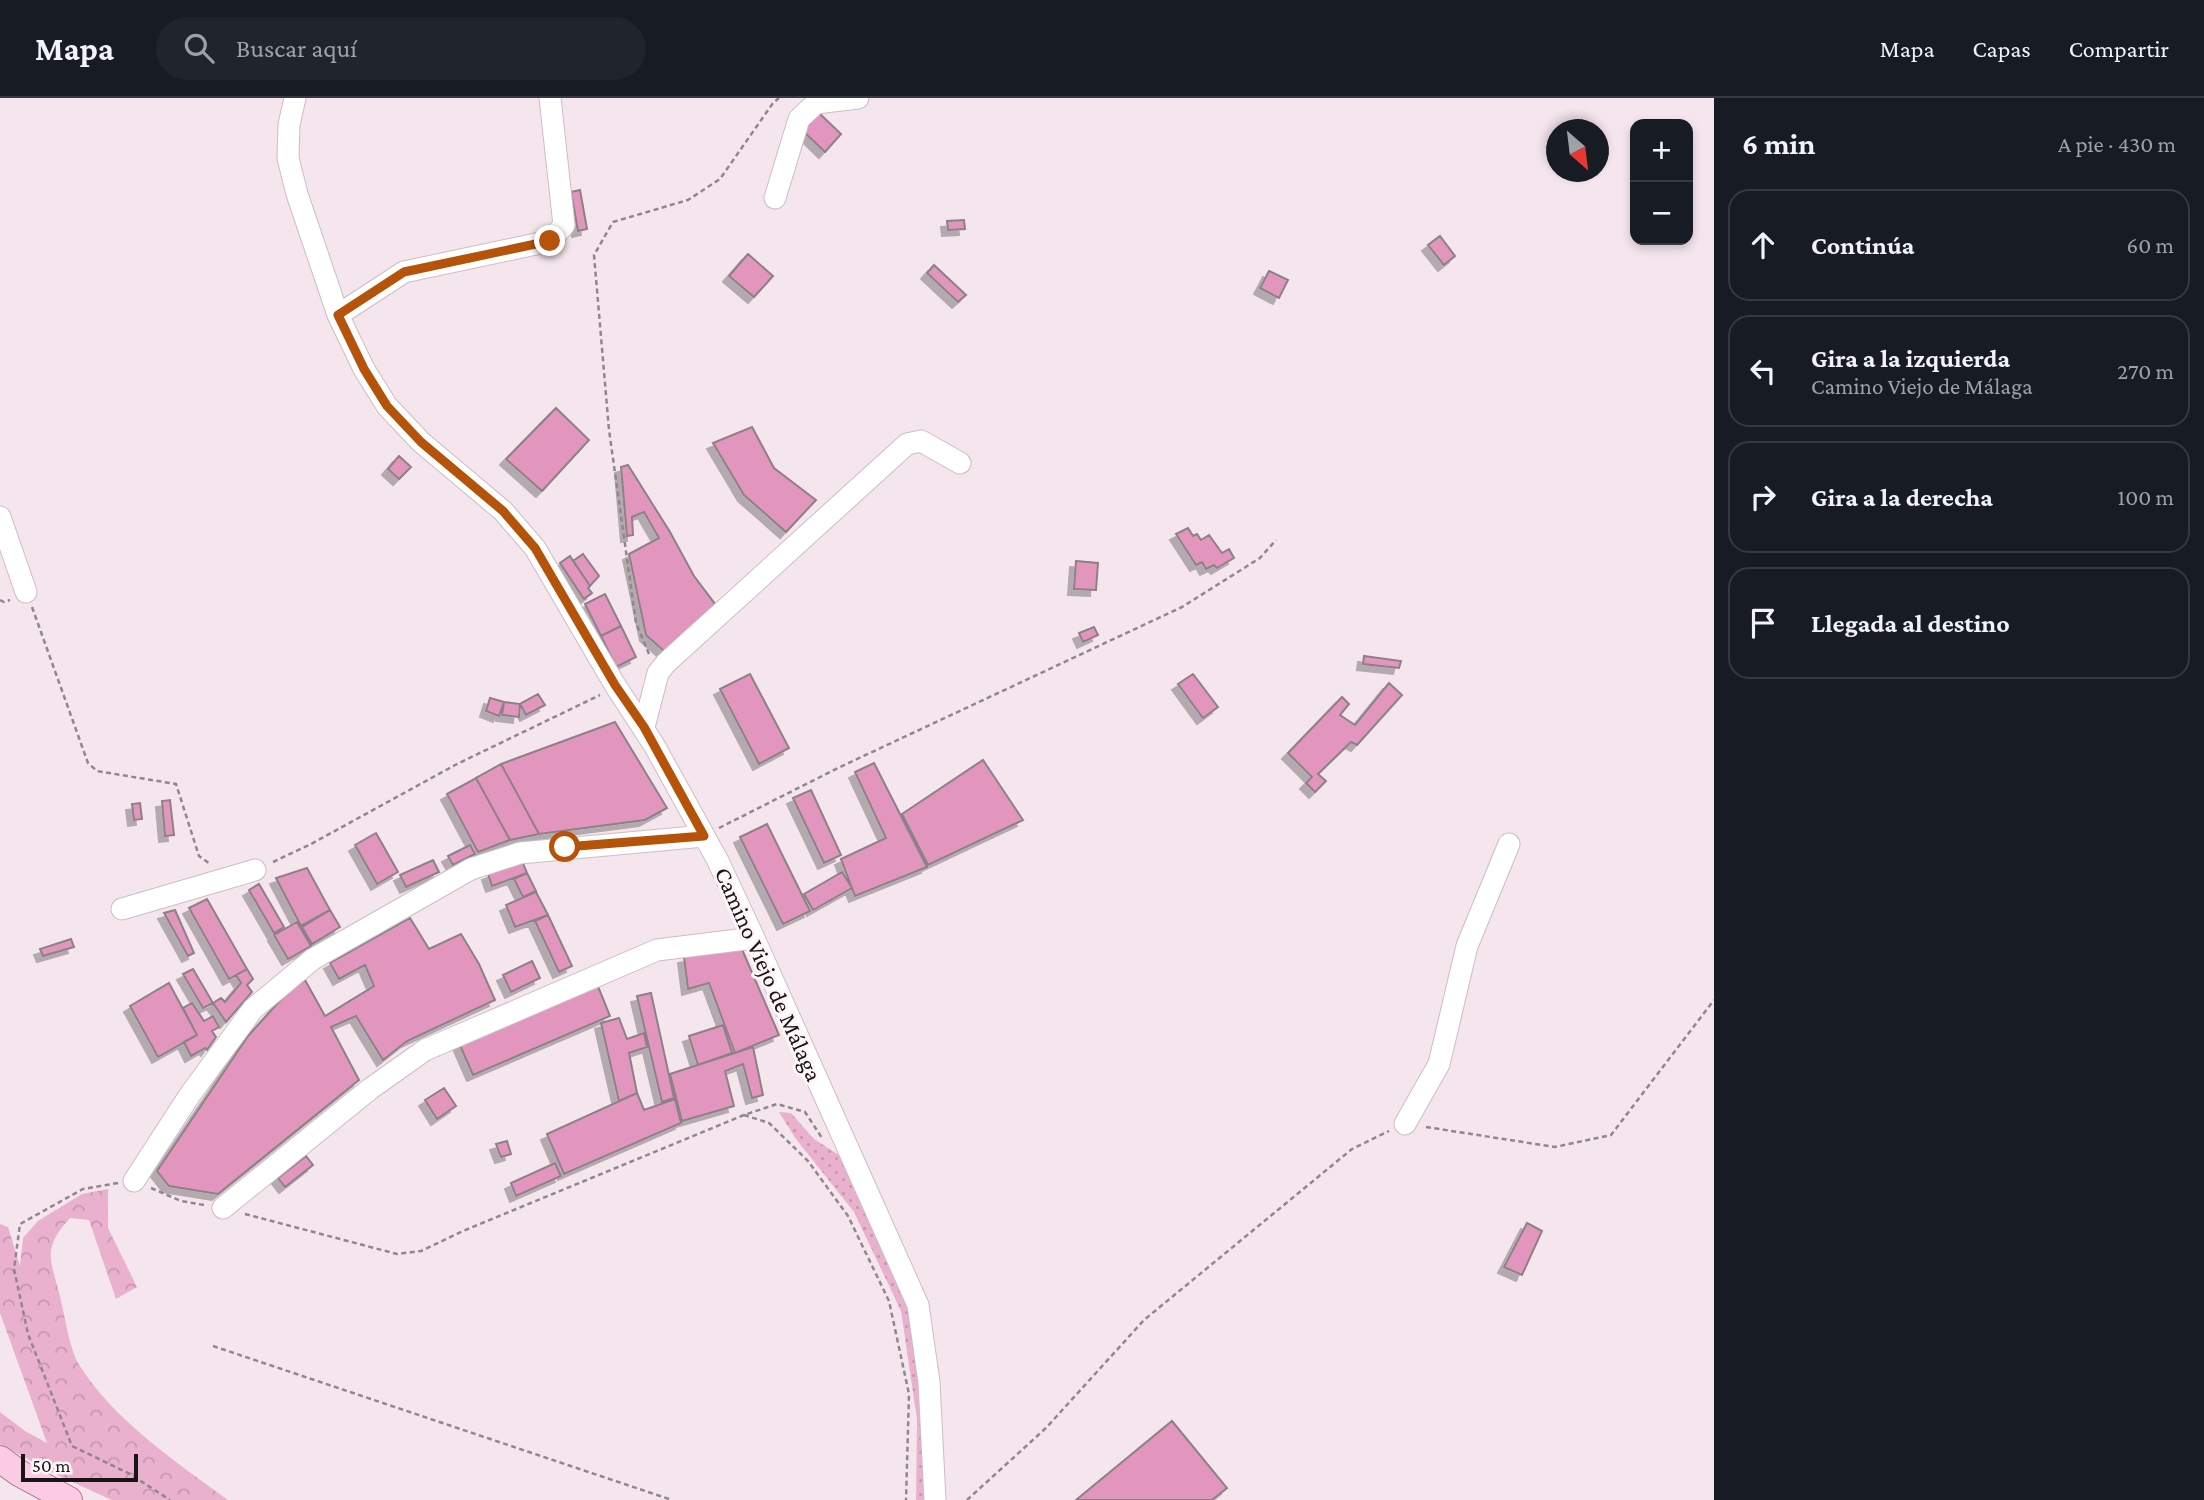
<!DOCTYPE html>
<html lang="es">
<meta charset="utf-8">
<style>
body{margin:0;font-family:"Crimson Pro",serif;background:#20242c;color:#f1f3f6}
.controls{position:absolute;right:21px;top:21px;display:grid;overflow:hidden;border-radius:14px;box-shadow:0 4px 10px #0003}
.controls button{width:63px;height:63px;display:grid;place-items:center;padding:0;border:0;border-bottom:2px solid #363941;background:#171b24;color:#f1f3f6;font:35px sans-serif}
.compass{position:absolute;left:1546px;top:21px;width:63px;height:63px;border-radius:50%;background:#171b24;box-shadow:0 4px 10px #0003;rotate:152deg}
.scale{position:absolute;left:21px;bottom:18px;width:117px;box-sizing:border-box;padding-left:7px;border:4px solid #191517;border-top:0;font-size:19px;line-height:24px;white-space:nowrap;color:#191517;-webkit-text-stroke:5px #fef5f9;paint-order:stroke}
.stop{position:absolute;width:21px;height:21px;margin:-16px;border:5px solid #b45309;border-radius:50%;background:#fff}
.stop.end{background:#b45309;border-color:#fff;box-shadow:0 2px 7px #0008}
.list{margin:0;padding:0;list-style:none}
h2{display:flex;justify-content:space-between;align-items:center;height:91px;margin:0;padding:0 28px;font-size:30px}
h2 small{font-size:23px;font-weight:400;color:#9ea1a6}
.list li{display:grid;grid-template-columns:46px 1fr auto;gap:21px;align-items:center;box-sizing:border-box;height:112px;margin:0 14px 14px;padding:0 14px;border:2px solid #363941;border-radius:21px}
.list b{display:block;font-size:26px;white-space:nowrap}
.list p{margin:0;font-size:23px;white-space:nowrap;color:#9ea1a6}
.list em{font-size:23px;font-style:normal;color:#9ea1a6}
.icon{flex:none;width:38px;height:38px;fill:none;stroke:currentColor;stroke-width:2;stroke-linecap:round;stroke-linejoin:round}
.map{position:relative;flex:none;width:1714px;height:1402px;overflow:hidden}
header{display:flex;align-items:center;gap:42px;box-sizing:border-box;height:98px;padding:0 35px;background:#171b24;border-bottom:2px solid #363941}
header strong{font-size:33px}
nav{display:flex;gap:38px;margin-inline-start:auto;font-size:24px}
.search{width:490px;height:63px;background:#20242c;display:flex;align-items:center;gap:18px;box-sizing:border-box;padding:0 24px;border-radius:38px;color:#9ea1a6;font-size:26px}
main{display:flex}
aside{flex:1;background:#171b24}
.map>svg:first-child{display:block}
.grass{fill:url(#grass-dots)}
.forest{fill:url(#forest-crowns)}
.building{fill:#e296be;stroke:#8d8086;stroke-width:2;filter:url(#shadow)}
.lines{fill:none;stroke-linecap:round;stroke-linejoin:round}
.minor-casing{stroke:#cbbec4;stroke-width:23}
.major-casing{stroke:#ab7491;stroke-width:28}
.path{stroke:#90868b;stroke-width:2.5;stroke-dasharray:5 3.5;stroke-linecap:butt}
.minor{stroke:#fff;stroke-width:21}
.major{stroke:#fbcae4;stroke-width:26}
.route{stroke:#b45309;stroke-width:9}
.labels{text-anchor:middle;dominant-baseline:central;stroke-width:6;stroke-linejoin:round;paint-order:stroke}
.street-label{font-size:24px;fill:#191517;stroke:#fef5f9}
</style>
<header>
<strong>Mapa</strong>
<div class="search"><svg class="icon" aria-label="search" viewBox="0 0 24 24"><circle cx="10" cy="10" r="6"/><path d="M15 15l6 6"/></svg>Buscar aquí</div>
<nav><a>Mapa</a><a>Capas</a><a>Compartir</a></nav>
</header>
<main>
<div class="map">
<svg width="1714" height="1402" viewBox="0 0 1714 1402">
<defs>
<pattern id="grass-dots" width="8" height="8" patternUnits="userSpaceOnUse" patternTransform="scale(1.75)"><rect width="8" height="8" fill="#e9b1cd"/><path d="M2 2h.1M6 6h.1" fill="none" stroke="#c797af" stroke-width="1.8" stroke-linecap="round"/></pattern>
<pattern id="forest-crowns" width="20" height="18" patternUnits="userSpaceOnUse" patternTransform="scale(1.75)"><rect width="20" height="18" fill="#e9b1cd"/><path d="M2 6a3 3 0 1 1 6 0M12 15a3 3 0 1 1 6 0" fill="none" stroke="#c797af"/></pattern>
<filter id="shadow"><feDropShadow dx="-6" dy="6" stdDeviation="0" flood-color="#0004"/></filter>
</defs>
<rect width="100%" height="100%" fill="#f5e6ed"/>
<!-- grass -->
<path class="grass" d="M779 1014 791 1015 814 1041 850 1064 910 1210 926 1324 928 1402H916L917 1321 901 1213 854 1114 796 1041Z"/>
<!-- forest -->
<path class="forest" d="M108 1091V1130L137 1189 116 1201 89 1122 70 1120C42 1151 50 1160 60 1198 64 1215 70 1251 78 1265 113 1322 175 1363 228 1402H112L59 1378 0 1346V1314L25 1333 47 1345 0 1215V1126L8 1129 20 1168 23 1140 38 1123 82 1096Z"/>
<!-- building -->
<path class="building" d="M817 13 841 36 825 54 801 31Z
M580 92 587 131 578 133 571 94Z
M964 122 965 131 948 132 947 123Z
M1440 138 1455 158 1444 167 1428 147Z
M748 156 773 178 754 199 729 178Z
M934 167 966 197 958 204 927 175Z
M1269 173 1288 182 1279 200 1260 190Z
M556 310 589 342 542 393 506 361Z
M752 329 774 370 816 402 786 434 744 397 713 345Z
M399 358 411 369 399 381 388 371Z
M628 367 670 434 694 478 715 506 665 554 646 537 629 456 659 440 644 414 632 419 633 437 627 438 621 369Z
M1188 430 1193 438 1197 436 1201 442 1209 437 1222 455 1229 451 1234 460 1217 470 1214 467 1206 471 1202 464 1196 467 1176 436Z
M583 456 599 478 590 488 573 463Z
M570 458 590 488 588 490 592 495 584 501 560 465Z
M1076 463 1098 465 1096 492 1074 491Z
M605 496 621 528 601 538 585 506Z
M621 528 636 559 616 569 601 538Z
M1094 529 1098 537 1083 544 1079 535Z
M1364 558 1401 563 1399 570 1363 566Z
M750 576 789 650 759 666 720 591Z
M1193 576 1218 609 1203 620 1178 586Z
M1389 585 1402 597 1357 647 1351 644 1318 676 1326 683 1315 694 1306 685 1312 679 1288 655 1342 599 1349 606 1340 617 1355 627Z
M538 596 545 607 526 617 520 606Z
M490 600 504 604 499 618 486 613Z
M504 604 520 606 519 619 502 617Z
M615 624 667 710 645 722 539 736 501 666Z
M983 662 1023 722 928 767 902 716Z
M874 665 927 769 855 798 841 761 886 740 855 674Z
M501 666 539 736 510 742 476 680Z
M476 680 510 742 478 754 447 696Z
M811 692 841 757 824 765 793 700Z
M170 702 174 737 165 738 162 703Z
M140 705 142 721 134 722 132 706Z
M767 726 810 813 783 826 740 739Z
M376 735 398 774 377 786 355 747Z
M470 747 475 756 453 767 448 758Z
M433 762 439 774 406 789 400 777Z
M522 763 527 775 492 788 488 776Z
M307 770 330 812 301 828 276 780Z
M842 774 852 790 813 812 804 796Z
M527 775 536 793 523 799 514 781Z
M259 786 284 829 274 835 249 792Z
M536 794 548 817 515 829 506 807Z
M207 801 247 871 229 881 189 810Z
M175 812 194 855 188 858 164 815Z
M330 812 340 829 312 846 302 829Z
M548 817 572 868 559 874 535 823Z
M410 820 429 851 461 836 479 866 495 902 407 943 383 962 356 918 331 929 359 982 218 1096 169 1088 157 1073 248 938 286 896 305 882 325 918 374 888 365 867 339 881 330 865Z
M297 824 311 848 288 861 274 837Z
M71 841 74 849 43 858 40 851Z
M741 849 779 937 735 955 709 885 688 891 684 859Z
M532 863 540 880 511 894 503 877Z
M193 871 213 905 203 910 183 876Z
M247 871 253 881 247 887 252 894 226 924 213 905 221 900 225 904 241 885 236 877Z
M169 885 197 937 158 959 130 908Z
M597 886 610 918 473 977 459 945Z
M651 895 674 1000 662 1004 637 898Z
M192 905 204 923 213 918 219 929 212 933 216 939 207 952 205 950 191 958 184 944 197 937 183 910Z
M619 920 627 941 644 935 647 949 629 955 637 995 619 1003 601 925Z
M723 927 732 955 698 967 689 938Z
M753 949 763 997 752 1000 743 966 725 973 734 1008 682 1023 670 976Z
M444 990 456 1008 437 1021 425 1002Z
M637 995 644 1012 675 1001 681 1025 564 1076 547 1036Z
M507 1043 511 1056 501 1059 496 1046Z
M306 1058 313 1067 285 1089 278 1080Z
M555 1065 561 1078 516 1098 511 1085Z
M1527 1125 1542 1133 1522 1177 1504 1169Z
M1172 1323 1227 1390 1212 1402H1076Z"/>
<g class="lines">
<defs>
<path id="minor" d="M295 0 289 27 288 60 297 96 338 217 364 271 387 308 421 344 503 413 535 450 615 587 654 647 718 763 754 840 918 1207 929 1284 935 1402
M775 100 799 21 816 5 858 0
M338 217 404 174 550 143 564 127 550 0
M0 419 26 494
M644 629 658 575 666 565 907 346 921 343 960 365
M122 811 255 772
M1405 1026 1439 966 1467 848 1509 746
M134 1083 189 998 253 911 313 861 471 771 520 755 704 738
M223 1110 370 991 425 952 657 852 754 840"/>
<path id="major" d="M0 1361 19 1375 69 1402"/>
</defs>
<!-- minor casing -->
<use href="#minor" class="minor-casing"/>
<!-- major casing -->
<use href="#major" class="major-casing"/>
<!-- path -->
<path class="path" d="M0 502 4 504 10 502
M32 509 88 665 97 673 176 686 199 758 210 766
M649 556 636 525 609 332 594 157 613 124 688 102 720 81 773 5 779 0
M719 730 840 669 1182 509 1260 460 1276 442
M273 764 311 746 457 666 600 597
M744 1017 769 1025 808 1063 848 1118 889 1203 909 1296 906 1402
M1426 1029 1555 1049 1611 1037 1714 902
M118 1085 83 1091 20 1126 14 1171 28 1236 72 1348 130 1376 170 1402
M151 1090 181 1103 204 1107
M245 1116 397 1156 421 1153 463 1133 744 1017 777 1006 805 1014 822 1040
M213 1248 672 1402
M967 1402 1046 1330 1144 1222 1352 1051 1389 1033"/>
<!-- minor -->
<use href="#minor" class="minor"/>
<!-- major -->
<use href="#major" class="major"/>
</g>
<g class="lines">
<!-- route -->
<path class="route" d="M550 143 404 174 338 217 364 271 387 308 421 344 503 413 535 450 615 587 644 629 704 738 565 749"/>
</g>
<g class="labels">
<!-- street labels -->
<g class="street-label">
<text transform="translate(769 876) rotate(66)">Camino Viejo de Málaga</text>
</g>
</g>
</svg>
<div class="controls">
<button>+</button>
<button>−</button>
</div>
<svg class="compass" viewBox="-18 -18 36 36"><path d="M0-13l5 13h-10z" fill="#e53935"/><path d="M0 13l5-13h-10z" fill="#9ea1a6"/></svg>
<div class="scale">50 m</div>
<div class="stop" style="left:565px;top:749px"></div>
<div class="stop end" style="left:550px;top:143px"></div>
</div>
<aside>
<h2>6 min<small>A pie · 430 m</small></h2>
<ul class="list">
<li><svg class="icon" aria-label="ahead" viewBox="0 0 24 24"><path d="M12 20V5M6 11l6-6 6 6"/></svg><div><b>Continúa</b></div><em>60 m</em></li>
<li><svg class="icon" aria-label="left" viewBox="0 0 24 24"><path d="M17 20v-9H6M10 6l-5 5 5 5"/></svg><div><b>Gira a la izquierda</b><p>Camino Viejo de Málaga</p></div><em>270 m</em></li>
<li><svg class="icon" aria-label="right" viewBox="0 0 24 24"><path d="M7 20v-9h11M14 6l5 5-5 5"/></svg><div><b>Gira a la derecha</b></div><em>100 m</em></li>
<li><svg class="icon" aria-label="arrive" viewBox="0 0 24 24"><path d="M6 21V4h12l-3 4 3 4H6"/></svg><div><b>Llegada al destino</b></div></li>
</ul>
</aside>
</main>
